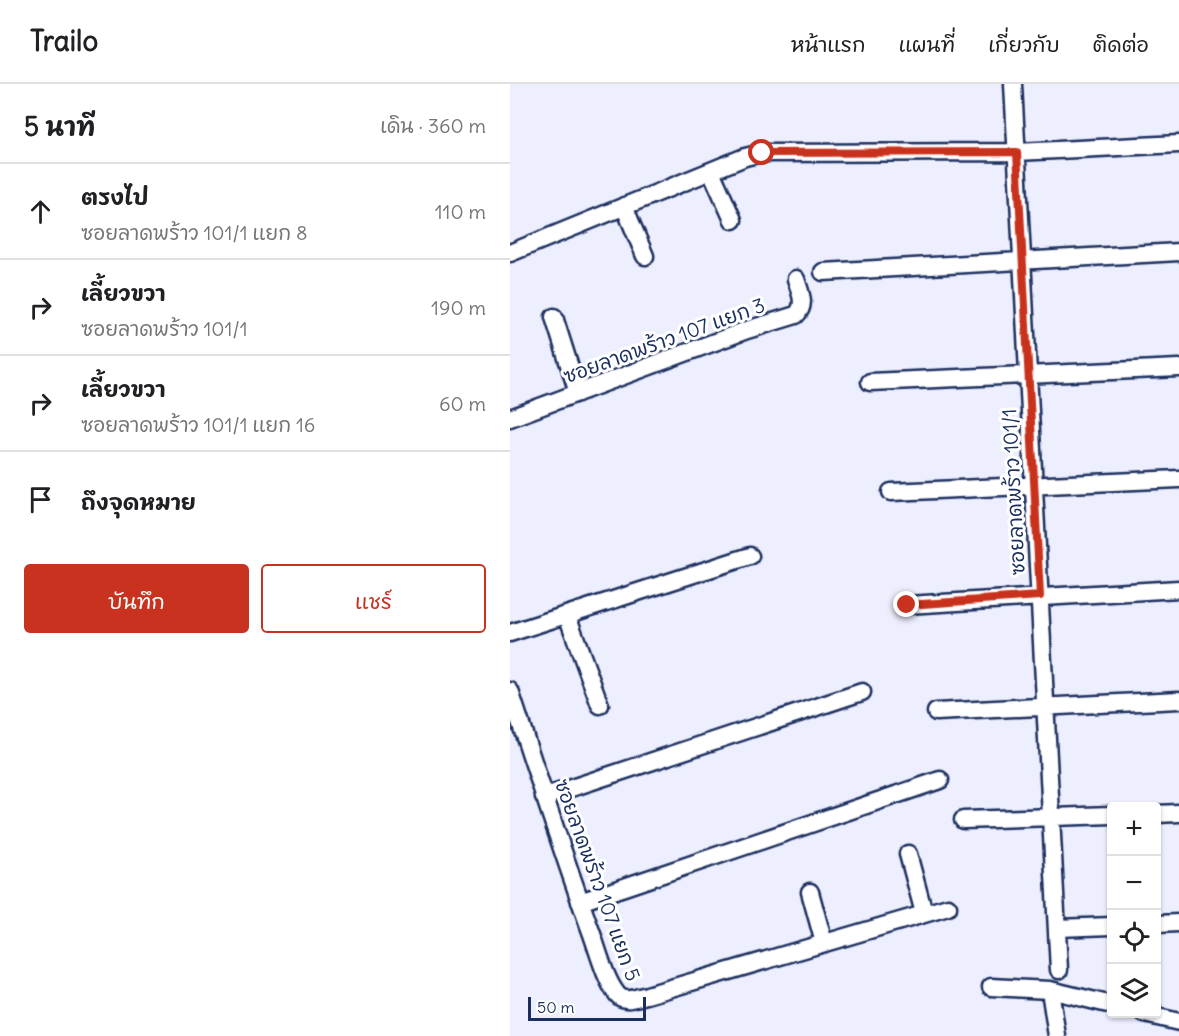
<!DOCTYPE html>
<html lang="th">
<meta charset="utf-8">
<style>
body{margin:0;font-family:Delius,"Playpen Sans Thai",sans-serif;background:#f6f6f6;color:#202124}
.controls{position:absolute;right:18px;bottom:18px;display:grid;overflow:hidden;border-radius:6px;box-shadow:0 2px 4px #0004}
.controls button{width:54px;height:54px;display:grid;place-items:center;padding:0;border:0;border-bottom:2px solid #e0e0e0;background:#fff;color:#202124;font:30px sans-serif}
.scale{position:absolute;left:18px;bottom:15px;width:118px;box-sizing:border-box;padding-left:6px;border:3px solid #1b2f5e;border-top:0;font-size:16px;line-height:21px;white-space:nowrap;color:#1b2f5e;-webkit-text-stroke:4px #fff;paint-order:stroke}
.stop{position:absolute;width:18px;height:18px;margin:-14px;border:4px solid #c8321e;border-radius:50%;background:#fff}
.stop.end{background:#c8321e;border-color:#fff;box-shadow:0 2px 6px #0008}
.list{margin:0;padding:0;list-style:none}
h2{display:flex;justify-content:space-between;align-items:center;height:78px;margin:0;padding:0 24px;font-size:26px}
h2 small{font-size:20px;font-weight:400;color:#757577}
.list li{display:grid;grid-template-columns:39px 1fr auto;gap:18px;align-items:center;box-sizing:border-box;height:96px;padding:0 24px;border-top:2px solid #e0e0e0}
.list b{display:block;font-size:22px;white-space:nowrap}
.list p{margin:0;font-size:20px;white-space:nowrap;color:#757577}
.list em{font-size:20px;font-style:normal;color:#757577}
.actions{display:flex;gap:12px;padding:18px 24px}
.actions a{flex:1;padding:14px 0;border:2px solid #c8321e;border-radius:6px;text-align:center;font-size:21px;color:#c8321e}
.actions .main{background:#c8321e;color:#fff}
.icon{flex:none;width:33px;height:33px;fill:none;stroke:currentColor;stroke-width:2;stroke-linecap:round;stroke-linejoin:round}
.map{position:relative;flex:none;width:669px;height:952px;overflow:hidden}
header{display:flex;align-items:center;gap:36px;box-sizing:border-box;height:84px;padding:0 30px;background:#fff;border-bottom:2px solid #e0e0e0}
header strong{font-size:28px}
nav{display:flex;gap:33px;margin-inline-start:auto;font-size:21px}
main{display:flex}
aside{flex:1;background:#fff}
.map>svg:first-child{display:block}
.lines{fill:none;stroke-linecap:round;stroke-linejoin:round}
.minor-casing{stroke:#1b2f5e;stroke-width:21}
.minor{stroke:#fff;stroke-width:16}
.route{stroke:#c8321e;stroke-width:8}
.labels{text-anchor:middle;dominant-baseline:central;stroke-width:6;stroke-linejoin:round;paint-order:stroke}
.street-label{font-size:20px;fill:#1b2f5e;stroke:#fff}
</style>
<header>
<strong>Trailo</strong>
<nav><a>หน้าแรก</a><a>แผนที่</a><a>เกี่ยวกับ</a><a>ติดต่อ</a></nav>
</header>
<main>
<aside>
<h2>5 นาที<small>เดิน · 360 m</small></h2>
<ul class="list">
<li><svg class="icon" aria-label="ahead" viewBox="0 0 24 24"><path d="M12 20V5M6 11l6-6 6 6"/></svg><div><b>ตรงไป</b><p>ซอยลาดพร้าว 101/1 แยก 8</p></div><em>110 m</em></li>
<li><svg class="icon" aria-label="right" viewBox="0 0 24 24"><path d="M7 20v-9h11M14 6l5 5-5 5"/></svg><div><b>เลี้ยวขวา</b><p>ซอยลาดพร้าว 101/1</p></div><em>190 m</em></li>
<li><svg class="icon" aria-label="right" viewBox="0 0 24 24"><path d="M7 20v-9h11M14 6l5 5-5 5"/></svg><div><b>เลี้ยวขวา</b><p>ซอยลาดพร้าว 101/1 แยก 16</p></div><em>60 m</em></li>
<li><svg class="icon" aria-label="arrive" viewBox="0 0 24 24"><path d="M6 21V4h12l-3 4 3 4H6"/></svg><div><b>ถึงจุดหมาย</b></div></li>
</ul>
<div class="actions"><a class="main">บันทึก</a><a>แชร์</a></div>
</aside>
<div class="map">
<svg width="669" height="952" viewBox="0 0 669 952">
<rect width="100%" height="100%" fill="#edeffe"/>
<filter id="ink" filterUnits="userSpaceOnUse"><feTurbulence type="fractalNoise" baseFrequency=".0167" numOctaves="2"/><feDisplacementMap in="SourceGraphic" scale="12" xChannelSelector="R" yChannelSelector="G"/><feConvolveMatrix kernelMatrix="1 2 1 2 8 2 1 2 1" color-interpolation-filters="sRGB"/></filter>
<g filter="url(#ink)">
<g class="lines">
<defs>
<path id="minor" d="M503 0 549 886
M201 87 223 136
M114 122 135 172
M0 169 235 73 252 69 507 68 669 60
M313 188 669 168
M44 233 68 309
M360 298 669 284
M0 334 237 246 286 231C297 221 290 208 286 195
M381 408 669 395
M397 521 669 505
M57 531 90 621
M0 549 240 472
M0 607C26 686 51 765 79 842 87 862 94 894 107 910 114 920 127 913 137 911L438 823
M426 628 669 616
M34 713 352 608
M646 730 669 729
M453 736 602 731
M398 770 414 829
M300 808 314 859
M70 818 430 696
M646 840 669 839
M547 844 602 842
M481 903 540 906 602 921
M540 906 547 952
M635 930 669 938"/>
</defs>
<!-- minor casing -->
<use href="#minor" class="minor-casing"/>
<!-- minor -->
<use href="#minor" class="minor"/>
</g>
</g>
<g class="lines" filter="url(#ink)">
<!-- route -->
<path class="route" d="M252 69 507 68 530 512 397 521"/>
</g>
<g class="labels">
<!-- street labels -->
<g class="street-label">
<text transform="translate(154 256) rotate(-20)">ซอยลาดพร้าว 107 แยก 3</text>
<text transform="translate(503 408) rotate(-93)">ซอยลาดพร้าว 101/1</text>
<text transform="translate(88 796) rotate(70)">ซอยลาดพร้าว 107 แยก 5</text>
</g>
</g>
</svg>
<div class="controls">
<button>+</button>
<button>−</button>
<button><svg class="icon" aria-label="locate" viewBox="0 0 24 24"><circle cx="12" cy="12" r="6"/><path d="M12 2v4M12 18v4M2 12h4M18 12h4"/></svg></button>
<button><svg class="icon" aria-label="layers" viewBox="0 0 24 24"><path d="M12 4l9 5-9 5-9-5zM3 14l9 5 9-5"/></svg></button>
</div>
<div class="scale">50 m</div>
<div class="stop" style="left:252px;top:69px"></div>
<div class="stop end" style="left:397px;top:521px"></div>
</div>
</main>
